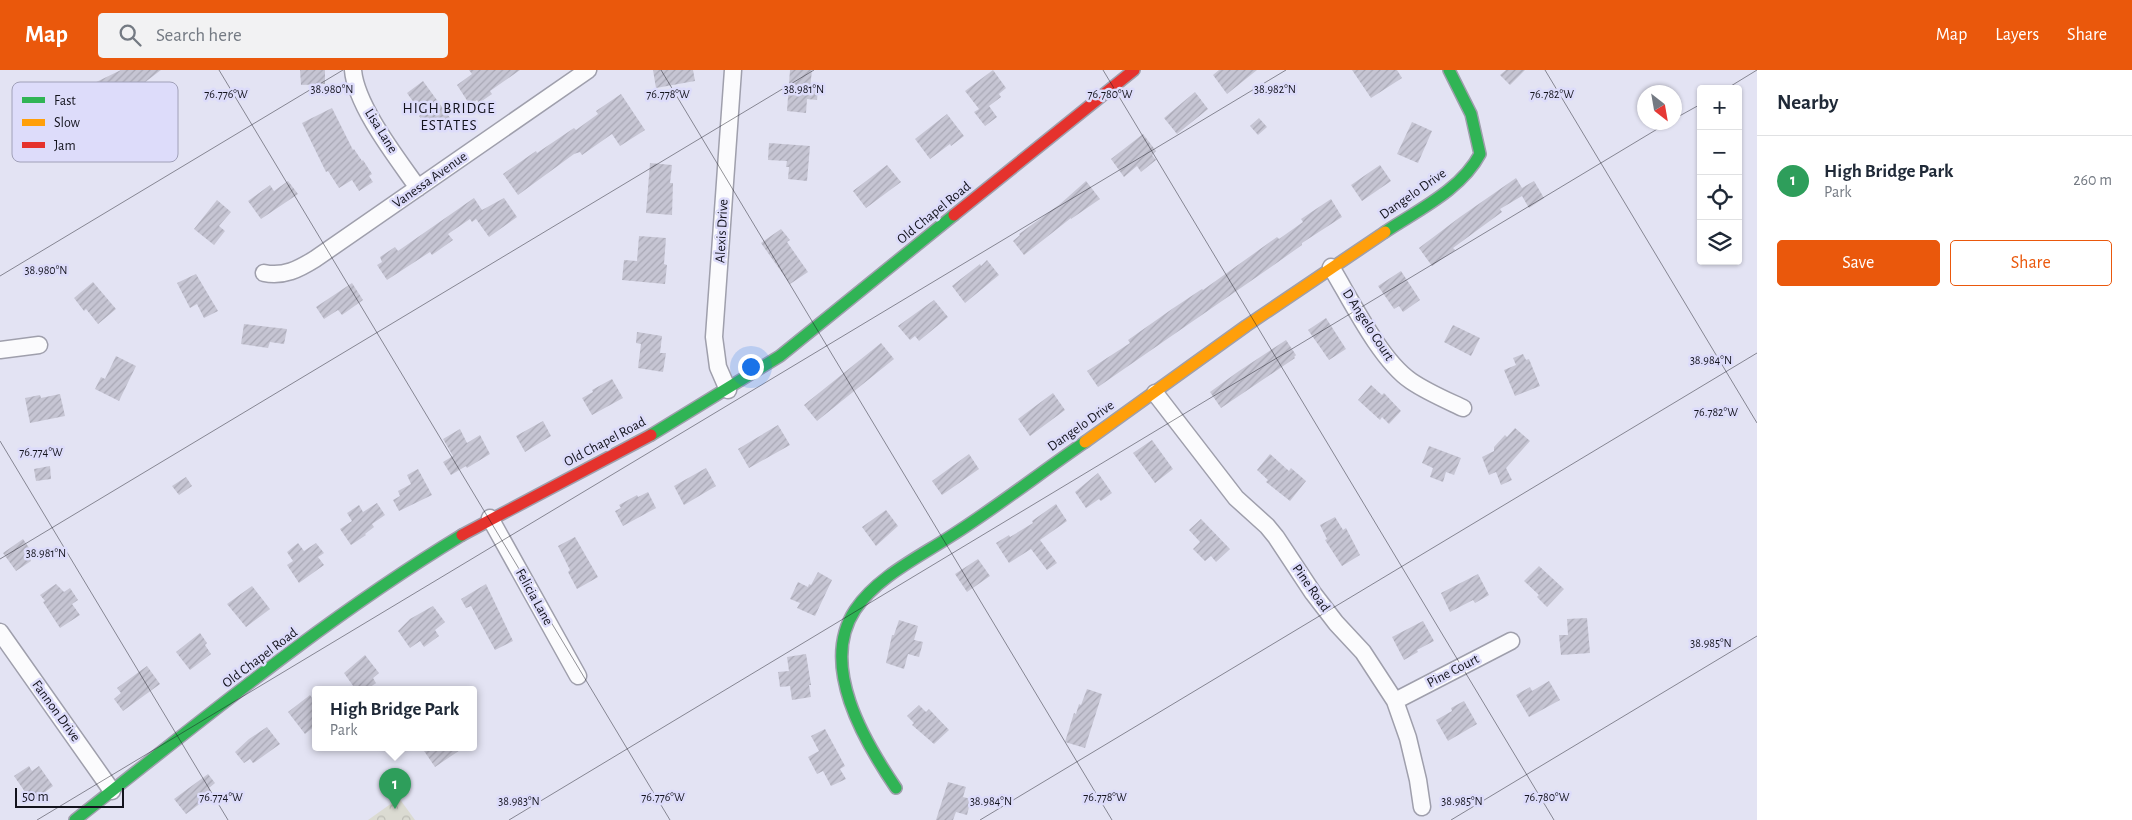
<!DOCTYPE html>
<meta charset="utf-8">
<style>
body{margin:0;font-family:"Alegreya Sans",sans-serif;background:#f2f2f3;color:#1f2937}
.controls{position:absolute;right:15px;top:15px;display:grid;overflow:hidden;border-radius:5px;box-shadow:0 1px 4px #0004}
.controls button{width:45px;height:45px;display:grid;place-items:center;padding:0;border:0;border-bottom:1px solid #e0e1e3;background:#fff;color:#1f2937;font:25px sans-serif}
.compass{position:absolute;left:1637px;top:15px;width:45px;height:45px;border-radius:50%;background:#fff;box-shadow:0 1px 4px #0004;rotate:149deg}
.scale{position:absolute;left:15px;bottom:12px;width:109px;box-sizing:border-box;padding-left:5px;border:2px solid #13131d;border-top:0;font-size:14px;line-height:18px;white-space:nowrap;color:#13131d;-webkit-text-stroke:4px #dddcfa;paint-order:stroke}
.you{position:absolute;left:750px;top:296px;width:18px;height:18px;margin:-12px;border:4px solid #fff;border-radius:50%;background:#1a73e8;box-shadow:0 0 0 8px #1a73e833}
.badge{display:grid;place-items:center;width:32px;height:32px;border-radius:50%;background:#ea580c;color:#fff;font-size:16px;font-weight:700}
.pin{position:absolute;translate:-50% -41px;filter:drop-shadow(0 1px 2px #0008)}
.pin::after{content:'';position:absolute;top:26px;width:18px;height:15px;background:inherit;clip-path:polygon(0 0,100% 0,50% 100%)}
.popup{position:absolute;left:312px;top:616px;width:165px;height:65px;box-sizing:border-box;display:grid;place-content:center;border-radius:5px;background:#fff;filter:drop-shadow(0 1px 4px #0005);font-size:16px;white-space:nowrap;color:#747a83}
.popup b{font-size:19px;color:#1f2937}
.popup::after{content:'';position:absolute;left:50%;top:100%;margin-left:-10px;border:10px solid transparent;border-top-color:#fff}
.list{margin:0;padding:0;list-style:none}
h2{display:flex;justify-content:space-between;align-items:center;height:65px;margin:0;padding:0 20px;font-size:21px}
h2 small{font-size:16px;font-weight:400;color:#747a83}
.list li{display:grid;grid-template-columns:32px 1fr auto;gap:15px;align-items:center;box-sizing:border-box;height:90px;padding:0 20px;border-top:1px solid #e0e1e3}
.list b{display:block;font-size:19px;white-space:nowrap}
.list p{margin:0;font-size:16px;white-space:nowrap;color:#747a83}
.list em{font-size:16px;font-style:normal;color:#747a83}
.actions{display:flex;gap:10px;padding:15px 20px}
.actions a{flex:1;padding:11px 0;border:1px solid #ea580c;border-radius:5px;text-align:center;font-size:18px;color:#ea580c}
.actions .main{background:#ea580c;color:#fff}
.icon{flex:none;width:28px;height:28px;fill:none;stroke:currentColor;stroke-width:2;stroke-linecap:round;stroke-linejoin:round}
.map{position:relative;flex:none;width:1757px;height:750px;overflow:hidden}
header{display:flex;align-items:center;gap:30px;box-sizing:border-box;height:70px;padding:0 25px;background:#ea580c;color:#fff}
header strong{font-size:24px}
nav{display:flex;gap:28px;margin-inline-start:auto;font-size:18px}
.search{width:350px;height:45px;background:#f2f2f3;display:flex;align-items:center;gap:12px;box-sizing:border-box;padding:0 18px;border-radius:5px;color:#747a83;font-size:19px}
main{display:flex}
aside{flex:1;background:#fff}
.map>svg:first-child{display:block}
.park{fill:url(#park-crowns)}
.building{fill:url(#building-hatch)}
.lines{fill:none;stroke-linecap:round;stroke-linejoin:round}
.street-casing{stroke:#9f9fac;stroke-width:19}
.fast-casing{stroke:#9f9fac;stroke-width:14}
.slow-casing{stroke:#9f9fac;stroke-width:14}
.jam-casing{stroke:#9f9fac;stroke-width:14}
.street{stroke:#fbfbfd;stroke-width:16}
.fast{stroke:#30b455;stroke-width:11}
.slow{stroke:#ff9f0a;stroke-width:11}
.jam{stroke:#e5322d;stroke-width:11}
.ticks{fill:none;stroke:#13131d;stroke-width:1;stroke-opacity:0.45}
.labels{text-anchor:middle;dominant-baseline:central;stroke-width:5;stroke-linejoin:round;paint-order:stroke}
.street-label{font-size:14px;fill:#13131d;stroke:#dddcfa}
.neighbourhood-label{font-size:15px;letter-spacing:1px;fill:#13131d;stroke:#dddcfa}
.key{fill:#dddcfa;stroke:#a0a0b8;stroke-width:1}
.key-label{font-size:14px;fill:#13131d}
.ticks-label{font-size:12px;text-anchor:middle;fill:#13131d;stroke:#dddcfa;stroke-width:5;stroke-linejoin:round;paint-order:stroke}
</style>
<header>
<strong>Map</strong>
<div class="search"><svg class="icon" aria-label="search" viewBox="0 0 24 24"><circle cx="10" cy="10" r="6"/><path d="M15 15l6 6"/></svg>Search here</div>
<nav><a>Map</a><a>Layers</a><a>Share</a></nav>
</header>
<main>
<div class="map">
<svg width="1757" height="750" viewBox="0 0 1757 750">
<defs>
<pattern id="park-crowns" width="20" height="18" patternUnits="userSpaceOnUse" patternTransform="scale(1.25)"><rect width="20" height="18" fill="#dbdbd2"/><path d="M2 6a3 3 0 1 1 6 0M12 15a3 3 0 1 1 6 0" fill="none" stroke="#bbbbb4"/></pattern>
<pattern id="building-hatch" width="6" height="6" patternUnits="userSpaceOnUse" patternTransform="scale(1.25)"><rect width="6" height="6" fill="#c6c5d3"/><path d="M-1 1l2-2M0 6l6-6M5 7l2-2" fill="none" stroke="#a9a8b5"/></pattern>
</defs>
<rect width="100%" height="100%" fill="#e3e3f3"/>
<!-- park -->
<path class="park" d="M399 728 415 750H368Z"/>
<!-- building -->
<path class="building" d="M121 0H161L140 16 141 18 124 27 122 24 99 36 88 16Z
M300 0H325V14L301 15Z
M469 0H520L490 21 492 24 479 33 477 30 470 35 457 15 472 4Z
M653 0H693L695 11 656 18Z
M790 0H812L810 18 818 19 817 30 807 29 806 43 787 41Z
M993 0 1006 18 999 24 1001 27 989 36 997 47 985 56 974 42 979 39 965 21Z
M1219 0H1257L1227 24 1213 5Z
M1352 0H1397L1402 8 1371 28Z
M1506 0H1525L1510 15 1500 5Z
M423 11 450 48 430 62 419 46 422 44 407 23Z
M70 20 77 40 40 54 33 32Z
M1195 22 1208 39 1177 64 1164 48Z
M621 24 645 60 620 76 612 64 582 85 580 82 574 84 518 125 503 104 536 81 537 83 574 58 576 60 598 44 596 41Z
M332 38 353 80 354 79 362 91 363 90 372 104 369 106 373 112 359 121 352 110 339 118 328 101 326 102 302 53Z
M947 44 964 66 951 76 950 74 930 89 915 69Z
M1259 48 1267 57 1258 65 1250 56Z
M1412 52 1432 61 1418 93 1397 84Z
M1143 64 1156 81 1152 85 1156 90 1141 102 1137 96 1124 107 1111 89Z
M769 73 810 76 807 111 788 109 789 97H786L787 91 768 90Z
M650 93 672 95 670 113H673L672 145 646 143Z
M887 95 901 112 866 138 853 121Z
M1380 95 1391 111 1362 131 1351 115Z
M1516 108 1522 118 1534 111 1544 128 1529 138 1522 126 1500 139 1502 142 1453 178 1455 180 1432 196 1419 178 1460 147Z
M288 111 298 124 261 149 248 131 270 115 274 121Z
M1086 111 1100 129 1071 149V148L1024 185 1013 171 1020 165 1019 164 1059 135Z
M474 128 482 140 504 128 517 147 489 167 476 149 472 152 470 149 448 164 453 170 432 185 430 182 387 210 377 195 382 192 380 187 395 177 398 181Z
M1331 129 1342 147 1302 173V175L1271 197 1098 317 1087 301 1130 273 1128 270 1172 239 1202 219 1203 220 1277 167 1279 169 1303 152 1301 149Z
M217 130 231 142 219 156 225 161 214 175 194 159Z
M781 159 790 170 787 172 808 202 790 214 761 173Z
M639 166 666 168 664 194 667 195 665 214 622 210 624 190 637 191Z
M987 190 999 205 965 233 952 216 980 194 981 196Z
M1401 201 1420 230 1403 242 1399 236 1394 239 1378 216Z
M196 204 218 241 204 248 197 234 190 238 177 213Z
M93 212 116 239 98 254 86 239 84 241 74 228Z
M352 213 363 230 342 245 338 240 324 249 316 237Z
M934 230 948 247 919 271 915 266 910 270 898 256Z
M1326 248 1346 279 1329 290 1308 260Z
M244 254 287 259 284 274 270 272 268 278 241 274Z
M1453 255 1480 268 1471 286 1444 272Z
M637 262 662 266 660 283H666L663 302 638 298 641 274 636 273Z
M1286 270 1296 285 1294 287 1295 288 1221 338 1210 322 1239 301Z
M881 273 894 289 817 351 804 335Z
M1523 284 1526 290 1529 289 1540 316 1515 326 1504 300 1516 295 1513 288Z
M116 286 136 296 119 331 95 319 101 307 105 309Z
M612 309 623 328 592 345 582 328 593 322 592 320Z
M1371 315 1382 325 1384 323 1401 341 1389 354 1382 347 1380 350 1358 330Z
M1053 323 1065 340 1030 366 1018 349Z
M60 324 65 346 30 353 25 328 40 325 41 328Z
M543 351 551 366 525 382 516 366Z
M778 355 790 375 749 398 738 379Z
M1515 358 1530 371 1506 398 1512 410 1501 415 1496 402 1489 405 1482 387 1494 381V377L1505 365 1507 367Z
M460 359 467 373 480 365 490 384 467 398 466 396 451 405 443 392 453 386 443 369Z
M1152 370 1173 399 1155 413 1133 383Z
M1429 376 1461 388 1454 405 1446 402 1443 412 1430 407 1433 398 1422 393Z
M969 384 979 399 942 425 932 411Z
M1270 384 1289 401 1291 398 1306 411 1290 431 1266 412 1268 410 1257 400Z
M50 396 51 409 36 411 34 399Z
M706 398 716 416 684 435 674 416Z
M418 399 432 425 399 441 393 430 400 426 398 421 411 414 407 405Z
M1098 403 1112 423 1101 431 1099 429 1086 438 1075 422Z
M186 407 192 416 179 425 172 416Z
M648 422 656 438 623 456 615 441 621 438 619 435 637 425 638 427Z
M377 433 385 445 372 454 374 457 365 464 366 465 351 475 340 459 352 451 347 443 359 435 363 442Z
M1056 434 1067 451 1040 470 1057 493 1047 500 1031 479 1009 493 996 473 1009 465 1010 467 1033 453 1032 451Z
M886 440 898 456 876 476 862 457Z
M1335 447 1343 460 1346 458 1360 485 1342 496 1325 470 1327 469 1320 455Z
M1201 449 1230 479 1216 492 1211 486 1205 491 1193 479 1200 472 1189 460Z
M575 467 598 507 577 519 568 502 570 500 558 476Z
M23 469 34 485 30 488 31 491 16 501 3 483Z
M298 473 304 481 316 473 324 483 318 487 324 495 299 513 287 495 293 491 287 482Z
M978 489 990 506 967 522 955 504Z
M1539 496 1564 519 1547 537 1537 527 1539 525 1524 511Z
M818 502 832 510 815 546 797 538 800 533 790 529 798 512 808 517 809 514 811 515Z
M1478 504 1489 525 1475 533 1473 530 1450 542 1441 523Z
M56 514 64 522 70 518 78 530 72 534 80 545 60 558 43 532 45 531 40 525Z
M486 514 513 571 495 580 471 536 466 538 461 529Z
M252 516 270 539 246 557 227 534Z
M433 536 445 552 435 560 439 566 424 577 420 571 410 578 398 561 410 549Z
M1587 548 1590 583 1561 585 1559 565H1568L1567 549Z
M899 550 918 556 914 570 923 572 919 587 908 584 904 599 886 593 892 565H894Z
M1423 551 1434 571 1417 580 1418 582 1404 590 1392 567Z
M200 563 207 573 205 575 211 584 190 600 176 582Z
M806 584 811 615H809L811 627 792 630 790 616 780 617 778 602 789 601 787 587Z
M365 585 379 603 373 608 376 613 366 620H356L344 603Z
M147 596 160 614 123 641 114 629 121 623 117 618Z
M1549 611 1560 630 1529 647 1516 625 1530 617 1532 621Z
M1087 619 1102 624 1085 678 1065 672 1074 643 1076 644 1079 634 1081 635Z
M310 625 316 634V655L305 664 288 642Z
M1464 631 1477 654 1448 671 1436 650 1452 641 1451 638Z
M919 635 926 642 929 639 949 660 934 674 912 655 914 653 907 646Z
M267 657 280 674 255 692 253 693 250 689 244 693 235 682 249 669Z
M825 659 845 696 840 699 846 709 831 716 823 701 817 704 808 687 819 681 811 666Z
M422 678H463L435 697Z
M29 696 32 701 39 696 53 716 32 732 14 706Z
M208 704 215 713 209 718 213 724 186 744 174 729Z
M948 712 966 717 963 727 971 729 967 745 956 742 953 750H936Z"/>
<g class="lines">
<defs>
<path id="street" d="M353 0C356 36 397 88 418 118
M1331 197C1351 230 1380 290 1411 311 1427 322 1446 330 1463 338
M264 203C284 207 299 199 315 189L588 0
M0 280 39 275
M728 320 718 297 714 267 733 0
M1155 323 1236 428 1267 456 1276 467 1313 523 1336 553 1363 582 1395 631 1408 668 1418 710 1422 737
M490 448 578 606
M0 562 112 721
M1395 631 1511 571"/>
<path id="fast" d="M1385 162C1418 140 1461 120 1480 84L1471 44 1449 0
M651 365 780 286 954 145
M896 718C864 671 819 595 855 540 877 507 919 487 951 466 997 437 1040 403 1085 372
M75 750C201 651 325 548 462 465"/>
<path id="slow" d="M1085 372 1246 256 1385 162"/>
<path id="jam" d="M954 145 1134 0
M462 465 651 365"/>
</defs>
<!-- street casing -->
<use href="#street" class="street-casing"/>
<!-- fast casing -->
<use href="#fast" class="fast-casing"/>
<!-- slow casing -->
<use href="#slow" class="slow-casing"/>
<!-- jam casing -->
<use href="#jam" class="jam-casing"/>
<!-- street -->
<use href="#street" class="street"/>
<!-- fast -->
<use href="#fast" class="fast"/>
<!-- slow -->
<use href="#slow" class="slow"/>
<!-- jam -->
<use href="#jam" class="jam"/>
</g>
<!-- ticks -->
<path class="ticks" d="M219 0 670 750M661 0 1112 750M1103 0 1554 750M1545 0 1757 353M1726 19 1757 0M1674 49 1701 34M0 206 343 0M0 371 228 750M0 489 814 0M37 750 1286 0M509 750 1669 52M980 750 1757 283M1451 750 1757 566"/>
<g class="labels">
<!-- street labels -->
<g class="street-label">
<text transform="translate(381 61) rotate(58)">Lisa Lane</text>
<text transform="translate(430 110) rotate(-35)">Vanessa Avenue</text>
<text transform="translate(1413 124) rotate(-35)">Dangelo Drive</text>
<text transform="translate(934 143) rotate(-39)">Old Chapel Road</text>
<text transform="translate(722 161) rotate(-87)">Alexis Drive</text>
<text transform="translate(1368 255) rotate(57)">D Angelo Court</text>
<text transform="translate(1081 356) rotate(-35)">Dangelo Drive</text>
<text transform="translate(605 372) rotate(-28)">Old Chapel Road</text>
<text transform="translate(1311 518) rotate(55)">Pine Road</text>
<text transform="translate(534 527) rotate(61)">Felicia Lane</text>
<text transform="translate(260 588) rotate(-37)">Old Chapel Road</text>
<text transform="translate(1453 601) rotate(-27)">Pine Court</text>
<text transform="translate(56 641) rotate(54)">Fannon Drive</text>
</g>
<!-- neighbourhood labels -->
<g class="neighbourhood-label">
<text x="449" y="38">HIGH BRIDGE<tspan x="449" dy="17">ESTATES</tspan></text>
</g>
</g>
<!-- legend -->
<rect x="12" y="12" width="166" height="80" rx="8" class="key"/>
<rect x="22" y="27" width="23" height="6" fill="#30b455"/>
<rect x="22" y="49" width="23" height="7" fill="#ff9f0a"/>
<rect x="22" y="72" width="23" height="6" fill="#e5322d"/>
<g class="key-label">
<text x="54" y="35">Fast</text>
<text x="54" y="57">Slow</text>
<text x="54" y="80">Jam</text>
</g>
<g class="ticks-label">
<text x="1275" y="23">38.982°N</text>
<text x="332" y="23">38.980°N</text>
<text x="804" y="23">38.981°N</text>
<text x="226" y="28">76.776°W</text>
<text x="668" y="28">76.778°W</text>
<text x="1110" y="28">76.780°W</text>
<text x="1552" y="28">76.782°W</text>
<text x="46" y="204">38.980°N</text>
<text x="1711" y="294">38.984°N</text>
<text x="1716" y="346">76.782°W</text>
<text x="41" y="386">76.774°W</text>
<text x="46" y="487">38.981°N</text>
<text x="1711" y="577">38.985°N</text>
<text x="221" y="731">76.774°W</text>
<text x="663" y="731">76.776°W</text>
<text x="1105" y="731">76.778°W</text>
<text x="1547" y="731">76.780°W</text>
<text x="519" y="735">38.983°N</text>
<text x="991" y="735">38.984°N</text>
<text x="1462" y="735">38.985°N</text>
</g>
</svg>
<div class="controls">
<button>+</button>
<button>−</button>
<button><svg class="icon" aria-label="locate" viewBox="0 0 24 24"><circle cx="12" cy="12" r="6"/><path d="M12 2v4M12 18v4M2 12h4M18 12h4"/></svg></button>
<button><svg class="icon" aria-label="layers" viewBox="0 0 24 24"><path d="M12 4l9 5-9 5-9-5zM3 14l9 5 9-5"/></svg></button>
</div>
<svg class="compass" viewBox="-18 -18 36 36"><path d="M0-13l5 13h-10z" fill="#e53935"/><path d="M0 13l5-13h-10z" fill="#747a83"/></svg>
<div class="scale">50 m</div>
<div class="you"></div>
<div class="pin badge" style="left:395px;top:739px;background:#2e9e5b">1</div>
<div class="popup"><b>High Bridge Park</b>Park</div>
</div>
<aside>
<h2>Nearby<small></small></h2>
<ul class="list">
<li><span class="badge" style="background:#2e9e5b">1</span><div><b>High Bridge Park</b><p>Park</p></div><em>260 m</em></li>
</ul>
<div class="actions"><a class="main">Save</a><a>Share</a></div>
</aside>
</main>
